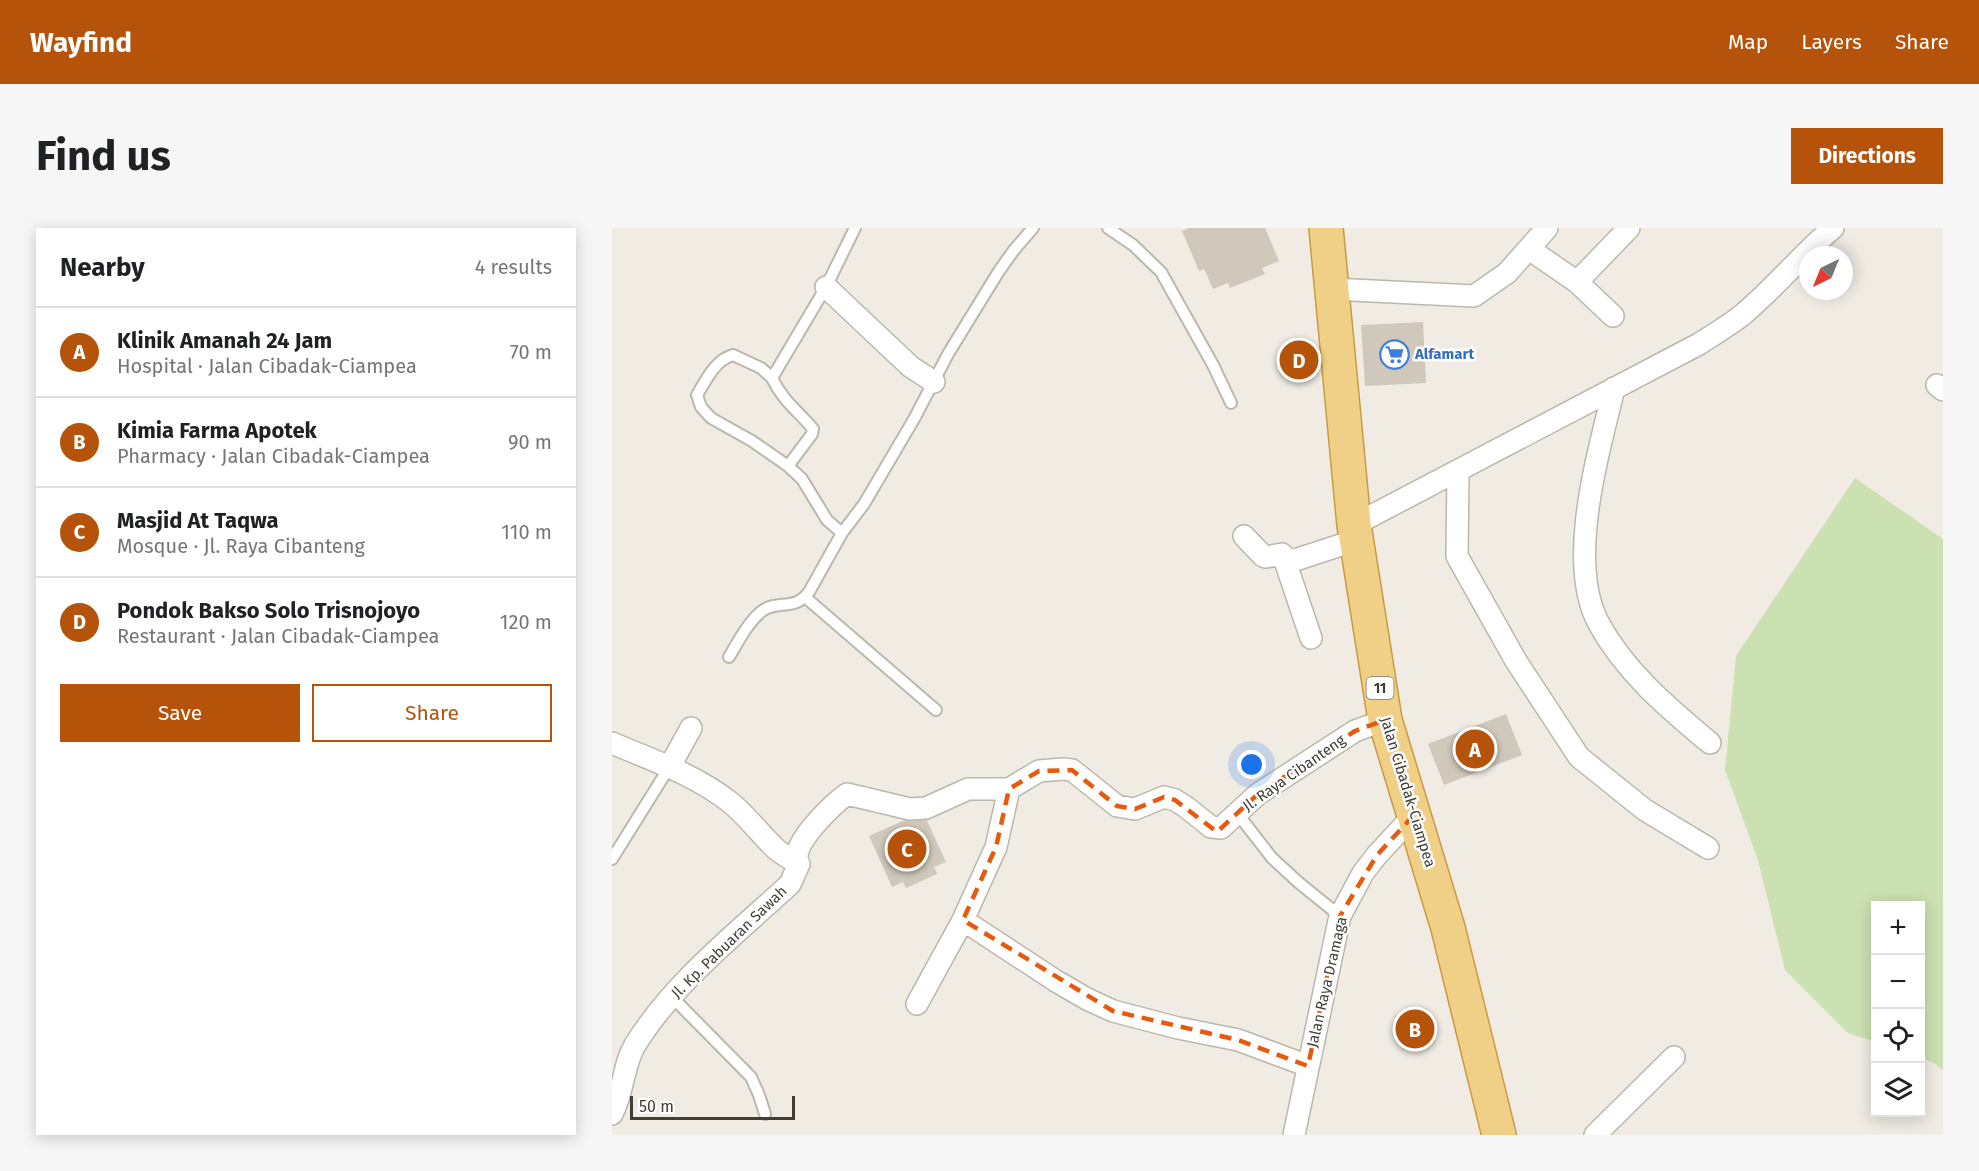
<!DOCTYPE html>
<meta charset="utf-8">
<style>
body{margin:0;font-family:"Fira Sans",sans-serif;background:#f6f6f6;color:#202124}
.controls{position:absolute;right:18px;bottom:18px;display:grid;overflow:hidden;border-radius:0px;box-shadow:0 3px 15px #0003}
.controls button{width:54px;height:54px;display:grid;place-items:center;padding:0;border:0;border-bottom:2px solid #e0e0e0;background:#fff;color:#202124;font:30px sans-serif}
.compass{position:absolute;left:1187px;top:18px;width:54px;height:54px;border-radius:50%;background:#fff;box-shadow:0 3px 15px #0003;rotate:223deg}
.scale{position:absolute;left:18px;bottom:15px;width:165px;box-sizing:border-box;padding-left:6px;border:3px solid #423d35;border-top:0;font-size:16px;line-height:21px;white-space:nowrap;color:#423d35;-webkit-text-stroke:4px #fff;paint-order:stroke}
.you{position:absolute;left:640px;top:537px;width:21px;height:21px;margin:-15px;border:4px solid #fff;border-radius:50%;background:#1a73e8;box-shadow:0 0 0 9px #1a73e833}
.badge{display:grid;place-items:center;width:39px;height:39px;border-radius:50%;background:#b45309;color:#fff;font-size:20px;font-weight:700}
.pin{position:absolute;translate:-50% -50%;border:3px solid #fff;box-shadow:0 2px 6px #0006}
.list{margin:0;padding:0;list-style:none}
h2{display:flex;justify-content:space-between;align-items:center;height:78px;margin:0;padding:0 24px;font-size:26px}
h2 small{font-size:20px;font-weight:400;color:#757577}
.list li{display:grid;grid-template-columns:39px 1fr auto;gap:18px;align-items:center;box-sizing:border-box;height:90px;padding:0 24px;border-top:2px solid #e0e0e0}
.list b{display:block;font-size:22px;white-space:nowrap}
.list p{margin:0;font-size:20px;white-space:nowrap;color:#757577}
.list em{font-size:20px;font-style:normal;color:#757577}
.actions{display:flex;gap:12px;padding:18px 24px}
.actions a{flex:1;padding:14px 0;border:2px solid #b45309;border-radius:0px;text-align:center;font-size:21px;color:#b45309}
.actions .main{background:#b45309;color:#fff}
.icon{flex:none;width:33px;height:33px;fill:none;stroke:currentColor;stroke-width:2;stroke-linecap:round;stroke-linejoin:round}
.map{position:relative;flex:none;width:1331px;height:907px;overflow:hidden;border-radius:0px}
header{display:flex;align-items:center;gap:36px;box-sizing:border-box;height:84px;padding:0 30px;background:#b45309;color:#fff}
header strong{font-size:28px}
nav{display:flex;gap:33px;margin-inline-start:auto;font-size:21px}
.intro{display:flex;align-items:center;justify-content:space-between;box-sizing:border-box;height:144px;padding:0 36px}
h1{margin:0;font-size:42px}
.button{padding:15px 27px;border-radius:0px;background:#b45309;color:#fff;font-size:21px;font-weight:700}
main{display:flex;gap:36px;padding:0 36px}
aside{flex:1;background:#fff;border-radius:0px;box-shadow:0 3px 15px #0003}
.map>svg:first-child{display:block}
.green{fill:#cbe1b1}
.building{fill:#d0c8bb}
.lines{fill:none;stroke-linecap:round;stroke-linejoin:round}
.service-casing{stroke:#bdb7ab;stroke-width:14}
.minor-casing{stroke:#bdb7ab;stroke-width:24}
.trunk-casing{stroke:#cc9942;stroke-width:36}
.service{stroke:#fff;stroke-width:10}
.minor{stroke:#fff;stroke-width:21}
.trunk{stroke:#f0d086;stroke-width:33}
.marked{fill:none;stroke:#e8590c;stroke-width:4.5;stroke-dasharray:12 8;stroke-linejoin:round}
.labels{text-anchor:middle;dominant-baseline:central;stroke-width:5;stroke-linejoin:round;paint-order:stroke}
.shield{fill:#fff;stroke:#7b7772;stroke-width:1.5}
.shield-label{font-size:14px;font-weight:bold;fill:#423d35}
.shop-label{font-size:15px;font-weight:bold;fill:#366cbe;stroke:#fff;text-anchor:start}
.street-label{font-size:15px;fill:#423d35;stroke:#fff}
</style>
<header>
<strong>Wayfind</strong>
<nav><a>Map</a><a>Layers</a><a>Share</a></nav>
</header>
<div class="intro"><h1>Find us</h1><a class="button">Directions</a></div>
<main>
<aside>
<h2>Nearby<small>4 results</small></h2>
<ul class="list">
<li><span class="badge">A</span><div><b>Klinik Amanah 24 Jam</b><p>Hospital · Jalan Cibadak-Ciampea</p></div><em>70 m</em></li>
<li><span class="badge">B</span><div><b>Kimia Farma Apotek</b><p>Pharmacy · Jalan Cibadak-Ciampea</p></div><em>90 m</em></li>
<li><span class="badge">C</span><div><b>Masjid At Taqwa</b><p>Mosque · Jl. Raya Cibanteng</p></div><em>110 m</em></li>
<li><span class="badge">D</span><div><b>Pondok Bakso Solo Trisnojoyo</b><p>Restaurant · Jalan Cibadak-Ciampea</p></div><em>120 m</em></li>
</ul>
<div class="actions"><a class="main">Save</a><a>Share</a></div>
</aside>
<div class="map">
<svg width="1331" height="907" viewBox="0 0 1331 907">
<rect width="100%" height="100%" fill="#f0ece4"/>
<!-- green -->
<path class="green" d="M1243 250 1331 311V842L1322 835 1309 830 1308 678H1264L1263 814 1236 805 1173 742 1146 632 1113 542 1124 428Z"/>
<!-- building -->
<path class="building" d="M577 0H653L667 33 650 40 653 46 618 60 616 55 601 61 592 41 587 43 570 3Z
M811 94 814 155 753 158 749 97Z
M894 486 910 527 832 557 816 516Z
M311 584 334 634 322 639 325 646 294 660 291 654 280 659 257 608Z
M815 780 823 814 791 822 783 788Z"/>
<g class="lines">
<defs>
<path id="service" d="M496 0 521 17 549 44 601 137 619 175
M160 150C170 172 187 184 201 201L200 206 176 238
M230 305 215 292 190 251 176 238 140 213 99 190 89 179 85 167C94 152 103 132 121 127L149 140 160 150 214 59 243 0
M193 369 324 482
M117 429C126 414 136 394 150 383 166 371 182 384 197 364L230 305 252 276 302 191 336 126 387 43 402 22 421 0
M625 585 660 630 686 654 728 688
M0 631 58 538
M59 768 139 849 147 867 153 886"/>
<path id="minor" d="M917 21 965 54 1017 0
M965 54 1001 88
M214 59 299 139 322 154
M720 61 862 68 895 45 935 0
M1325 157 1331 162
M1002 160C987 224 954 332 986 394 1012 443 1056 480 1098 515
M846 243 845 328 904 433 967 529 1033 582 1096 620
M742 297 1087 116C1101 107 1116 98 1129 88 1162 61 1189 27 1221 0
M632 308 651 328 654 329 670 326 673 333 686 331 744 312
M673 333 699 410
M0 515C40 532 84 547 119 575 135 588 148 606 164 621 171 627 179 631 187 636 186 634 184 629 185 627 188 608 220 577 235 566L298 581 314 580 356 561H397L427 543 451 541 460 542 505 578 523 581 552 569 563 572 574 579 599 599 609 600 646 566 743 503 773 492
M58 538 79 500
M351 692 444 753 475 771 501 783 566 800 626 812 696 838
M305 776 351 692 384 619 397 561
M0 886C12 863 11 837 23 817 62 754 124 706 178 656L187 636
M682 907 728 688 751 645 765 627 802 587
M983 907 1062 829"/>
<path id="trunk" d="M714 0 742 297 773 492 836 700 887 907"/>
</defs>
<!-- service casing -->
<use href="#service" class="service-casing"/>
<!-- minor casing -->
<use href="#minor" class="minor-casing"/>
<!-- trunk casing -->
<use href="#trunk" class="trunk-casing"/>
<!-- service -->
<use href="#service" class="service"/>
<!-- minor -->
<use href="#minor" class="minor"/>
<!-- trunk -->
<use href="#trunk" class="trunk"/>
</g>
<!-- marked area -->
<path class="marked" d="M773 492 802 587 765 627 728 688 696 838 626 812 501 783 351 692 384 619 397 561 427 543 460 542 505 578 523 581 552 569 563 572 605 604 646 566 743 503Z"/>
<!-- icons -->
<defs>
<symbol id="supermarket-ring" viewBox="-11 -11 22 22"><circle r="9.5" fill="#fff" stroke="#3f7fe0" stroke-width="1.5"/><path d="M-6-5.5h2.5l.6 2H6L4.5 2H-2.5L-4.4-4H-6ZM-1.5 3.2a1.3 1.3 0 1 0 .1 0ZM3 3.2a1.3 1.3 0 1 0 .1 0Z" fill="#3f7fe0"/></symbol>
</defs>
<g fill-rule="evenodd">
<use href="#supermarket-ring" x="766" y="110" width="33" height="33"/>
</g>
<g class="labels">
<!-- shield labels -->
<rect class="shield" x="754.5" y="449" width="27" height="22" rx="4.5"/>
<g class="shield-label">
<text x="768" y="460">11</text>
</g>
<!-- shop labels -->
<g class="shop-label">
<text x="803" y="126">Alfamart</text>
</g>
<!-- street labels -->
<g class="street-label">
<text transform="translate(682 545) rotate(-35)">Jl. Raya Cibanteng</text>
<text transform="translate(796 564) rotate(73)">Jalan Cibadak-Ciampea</text>
<text transform="translate(117 714) rotate(-44)">Jl. Kp. Pabuaran Sawah</text>
<text transform="translate(715 754) rotate(-77)">Jalan Raya Dramaga</text>
</g>
</g>
</svg>
<div class="controls">
<button>+</button>
<button>−</button>
<button><svg class="icon" aria-label="locate" viewBox="0 0 24 24"><circle cx="12" cy="12" r="6"/><path d="M12 2v4M12 18v4M2 12h4M18 12h4"/></svg></button>
<button><svg class="icon" aria-label="layers" viewBox="0 0 24 24"><path d="M12 4l9 5-9 5-9-5zM3 14l9 5 9-5"/></svg></button>
</div>
<svg class="compass" viewBox="-18 -18 36 36"><path d="M0-13l5 13h-10z" fill="#e53935"/><path d="M0 13l5-13h-10z" fill="#757577"/></svg>
<div class="scale">50 m</div>
<div class="you"></div>
<div class="pin badge" style="left:863px;top:521px">A</div>
<div class="pin badge" style="left:803px;top:801px">B</div>
<div class="pin badge" style="left:295px;top:621px">C</div>
<div class="pin badge" style="left:687px;top:132px">D</div>
</div>
</main>
